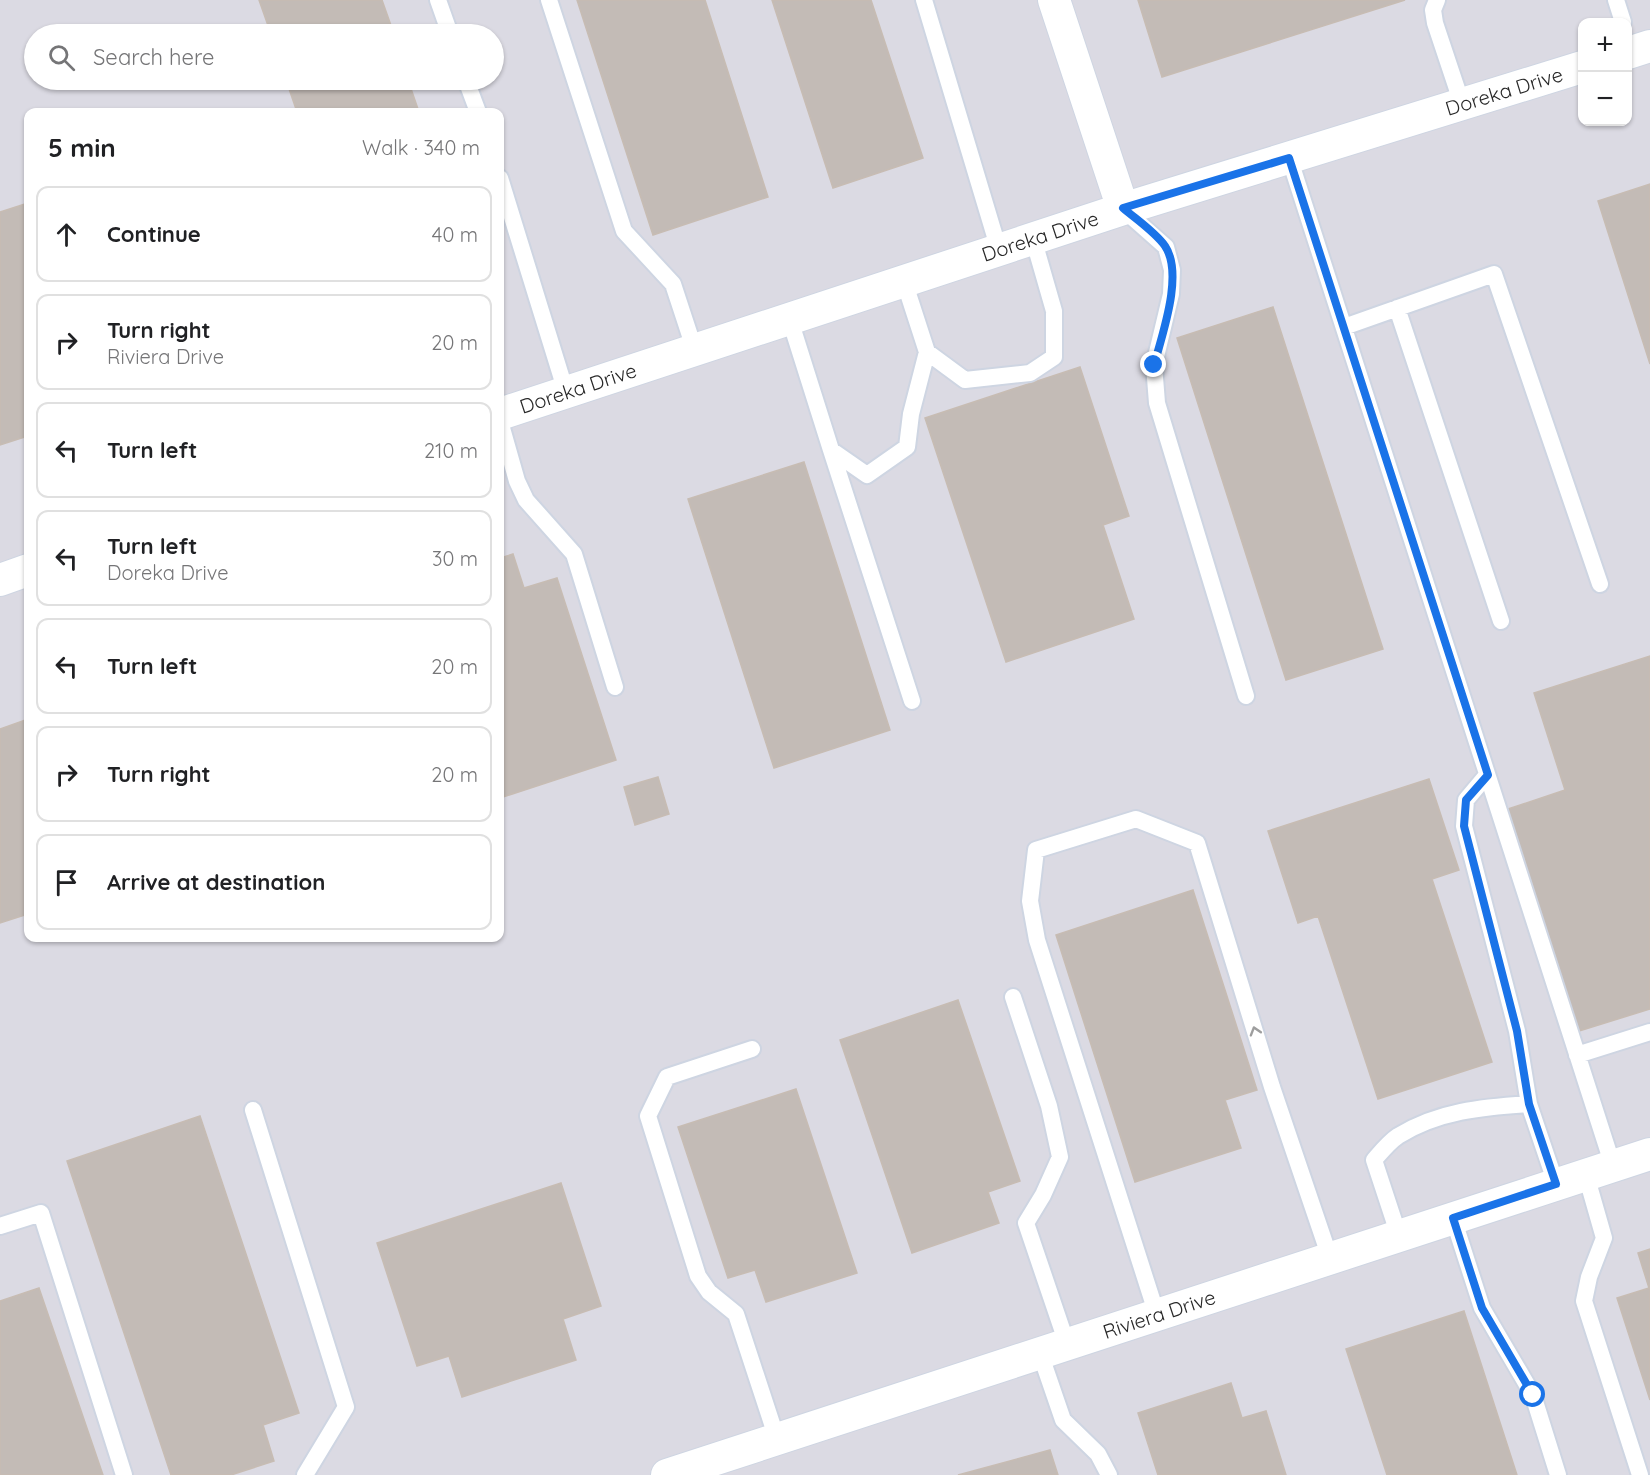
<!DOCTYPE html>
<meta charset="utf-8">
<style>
body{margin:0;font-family:Quicksand,sans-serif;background:#f2f2f2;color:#202124}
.controls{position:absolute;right:18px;top:18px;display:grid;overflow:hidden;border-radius:12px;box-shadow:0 2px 4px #0004}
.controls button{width:54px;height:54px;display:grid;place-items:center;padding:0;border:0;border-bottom:2px solid #e0e0e0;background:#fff;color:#202124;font:30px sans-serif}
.stop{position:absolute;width:18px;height:18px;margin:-14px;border:4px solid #1a73e8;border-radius:50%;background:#fff}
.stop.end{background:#1a73e8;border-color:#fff;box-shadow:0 2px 6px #0008}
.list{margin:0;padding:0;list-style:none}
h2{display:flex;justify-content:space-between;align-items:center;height:78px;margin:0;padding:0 24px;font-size:26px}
h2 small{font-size:20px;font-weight:400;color:#757577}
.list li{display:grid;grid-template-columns:39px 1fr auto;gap:18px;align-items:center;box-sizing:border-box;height:96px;margin:0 12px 12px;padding:0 12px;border:2px solid #e0e0e0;border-radius:12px}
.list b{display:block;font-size:22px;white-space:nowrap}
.list p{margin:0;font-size:20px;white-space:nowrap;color:#757577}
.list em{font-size:20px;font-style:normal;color:#757577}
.icon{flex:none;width:33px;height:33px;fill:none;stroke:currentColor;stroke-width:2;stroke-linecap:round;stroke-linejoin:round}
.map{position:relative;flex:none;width:1650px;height:1475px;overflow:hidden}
.search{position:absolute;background:#fff;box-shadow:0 2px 4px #0004;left:24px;top:24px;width:480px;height:66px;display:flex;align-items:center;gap:15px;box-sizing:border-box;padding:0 21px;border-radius:33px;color:#757577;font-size:22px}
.panel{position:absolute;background:#fff;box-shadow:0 2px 4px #0004;left:24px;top:108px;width:480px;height:834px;border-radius:12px}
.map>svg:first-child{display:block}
.industrial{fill:#dbdae3;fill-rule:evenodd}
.building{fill:#c3bbb6;stroke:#c7bcb3;stroke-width:1.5}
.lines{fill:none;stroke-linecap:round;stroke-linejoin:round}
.service-casing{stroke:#ced5e2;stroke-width:20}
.minor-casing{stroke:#ced5e2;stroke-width:34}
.service{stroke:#fff;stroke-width:16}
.minor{stroke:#fff;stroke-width:32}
.oneway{stroke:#9e9e9e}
.route{stroke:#1a73e8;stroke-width:8}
.labels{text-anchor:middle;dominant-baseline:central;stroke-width:4.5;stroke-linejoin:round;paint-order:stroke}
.street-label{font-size:20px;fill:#282828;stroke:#fff}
</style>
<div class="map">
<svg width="1650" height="1475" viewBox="0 0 1650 1475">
<rect width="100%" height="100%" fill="#ece1d9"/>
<!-- industrial -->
<path class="industrial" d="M0 0H1650V1475H0ZM1582 22H1628V122H1582ZM34 34H494V80H34ZM28 112H500V938H28Z"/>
<!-- building -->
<path class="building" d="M259 0H382L394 34H271Z
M577 0H705L768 197 653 235Z
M772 0H871L923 158 833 188Z
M1138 0H1405L1162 77Z
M286 80H408L419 112H297Z
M1650 184V364L1598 201Z
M25 204 28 215V436L0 445V212Z
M1273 307 1383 649 1286 680 1177 338Z
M1080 367 1129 516 1103 525 1134 619 1006 662 925 418Z
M804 462 890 730 774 768 688 499Z
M513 554 524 588 557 578 616 760 500 798V558Z
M1650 656V1009L1579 1031 1508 809 1565 790 1534 693Z
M28 719V914L0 923V729Z
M658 777 669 814 635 825 624 787Z
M1429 779 1459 870 1432 879 1492 1062 1378 1099 1318 916 1298 923 1268 831Z
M1193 890 1257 1090 1225 1100 1241 1148 1135 1182 1056 935Z
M958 1000 1020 1181 988 1192 999 1223 912 1253 840 1040Z
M796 1089 857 1273 766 1302 755 1270 728 1278 678 1127Z
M200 1116 299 1413 263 1425 274 1461 231 1475H171L67 1161Z
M561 1183 601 1306 563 1319 576 1360 462 1397 449 1356 417 1366 377 1243Z
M1650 1249V1400L1617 1298 1649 1288 1638 1253Z
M39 1288 103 1475H0V1301Z
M1464 1311 1517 1475H1387L1346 1349Z
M1231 1383 1242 1418 1266 1411 1286 1475H1158L1138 1413Z
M1050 1450 1058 1475H958Z"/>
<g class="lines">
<defs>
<path id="service" d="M438 0 450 34
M549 0 624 231 673 284 695 351
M924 0 999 250
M1437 0 1433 10 1435 23 1462 104
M1616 0 1623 22
M466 80 478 112
M1289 157 1613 1166
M500 178 566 392
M1123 209 1166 247 1172 270 1171 294 1154 365 1157 403 1246 696
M904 281 927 352 965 380 1030 373 1054 357V311L1033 238
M1397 308 1501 621
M790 320 831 450 867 475 907 447 911 414 927 352
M1344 327 1494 274 1600 584
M500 421 517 481 526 500 574 554 615 687
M831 450 912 701
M1487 775 1466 800 1464 826 1517 1031 1529 1104
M1013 997 1049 1106 1060 1157 1043 1195 1026 1223 1067 1344
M752 1049 667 1077 648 1116 698 1276 709 1292 736 1314 777 1439
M1577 1055 1650 1032
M253 1110 346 1407 305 1475
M1586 1175 1604 1238 1589 1277 1584 1301 1640 1475
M1453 1218 1482 1308 1533 1395 1558 1475
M0 1226 41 1213 124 1475
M1399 1236 1374 1160C1381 1152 1389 1142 1398 1136 1438 1111 1483 1107 1529 1104L1556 1184
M1157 1315 1037 940 1030 901 1036 850 1136 819 1197 843 1272 1087 1330 1258
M1040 1353 1063 1420 1098 1454 1109 1475"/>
<path id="minor" d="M1054 0 1123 209
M1628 53 1650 46
M500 414 1123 209 1582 67
M0 580 28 570
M667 1475 1650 1154"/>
</defs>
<!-- service casing -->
<use href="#service" class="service-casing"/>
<!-- minor casing -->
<use href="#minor" class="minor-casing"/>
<!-- service -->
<use href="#service" class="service"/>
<!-- minor -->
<use href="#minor" class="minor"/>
</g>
<!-- one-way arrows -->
<defs><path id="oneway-chevron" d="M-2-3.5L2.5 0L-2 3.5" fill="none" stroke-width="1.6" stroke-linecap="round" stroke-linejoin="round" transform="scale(1.5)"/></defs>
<use class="oneway" href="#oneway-chevron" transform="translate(1255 1031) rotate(-107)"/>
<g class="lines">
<!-- route -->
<path class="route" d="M1154 365C1162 335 1184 274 1165 246 1155 232 1137 220 1123 208L1289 158 1488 775 1466 800 1464 826 1517 1031 1529 1104 1556 1184 1453 1218 1482 1308 1533 1395"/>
</g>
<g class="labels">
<!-- street labels -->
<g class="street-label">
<text transform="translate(1504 91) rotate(-17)">Doreka Drive</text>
<text transform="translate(1040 236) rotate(-18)">Doreka Drive</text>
<text transform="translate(578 388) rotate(-18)">Doreka Drive</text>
<text transform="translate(1159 1314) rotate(-18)">Riviera Drive</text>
</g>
</g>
</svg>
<div class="controls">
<button>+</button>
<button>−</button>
</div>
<div class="stop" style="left:1533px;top:1395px"></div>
<div class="stop end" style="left:1154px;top:365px"></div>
<div class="search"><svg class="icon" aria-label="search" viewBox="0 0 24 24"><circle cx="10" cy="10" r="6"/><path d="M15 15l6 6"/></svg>Search here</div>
<section class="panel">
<h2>5 min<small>Walk · 340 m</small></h2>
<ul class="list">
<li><svg class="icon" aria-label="ahead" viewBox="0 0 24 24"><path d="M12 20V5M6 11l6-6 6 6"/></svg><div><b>Continue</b></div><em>40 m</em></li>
<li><svg class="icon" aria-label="right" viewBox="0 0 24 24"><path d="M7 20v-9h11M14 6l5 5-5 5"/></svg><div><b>Turn right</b><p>Riviera Drive</p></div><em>20 m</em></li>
<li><svg class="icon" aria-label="left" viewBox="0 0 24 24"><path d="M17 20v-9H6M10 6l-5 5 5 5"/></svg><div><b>Turn left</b></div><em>210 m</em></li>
<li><svg class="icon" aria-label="left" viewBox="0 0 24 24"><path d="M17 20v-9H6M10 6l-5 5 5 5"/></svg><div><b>Turn left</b><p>Doreka Drive</p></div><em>30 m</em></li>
<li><svg class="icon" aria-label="left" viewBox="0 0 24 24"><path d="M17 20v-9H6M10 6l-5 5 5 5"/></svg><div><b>Turn left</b></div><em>20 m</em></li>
<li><svg class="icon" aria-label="right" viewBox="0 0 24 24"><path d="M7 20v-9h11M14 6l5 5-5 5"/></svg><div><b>Turn right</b></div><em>20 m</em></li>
<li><svg class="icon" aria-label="arrive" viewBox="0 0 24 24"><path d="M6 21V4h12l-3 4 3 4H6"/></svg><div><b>Arrive at destination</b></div></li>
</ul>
</section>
</div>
